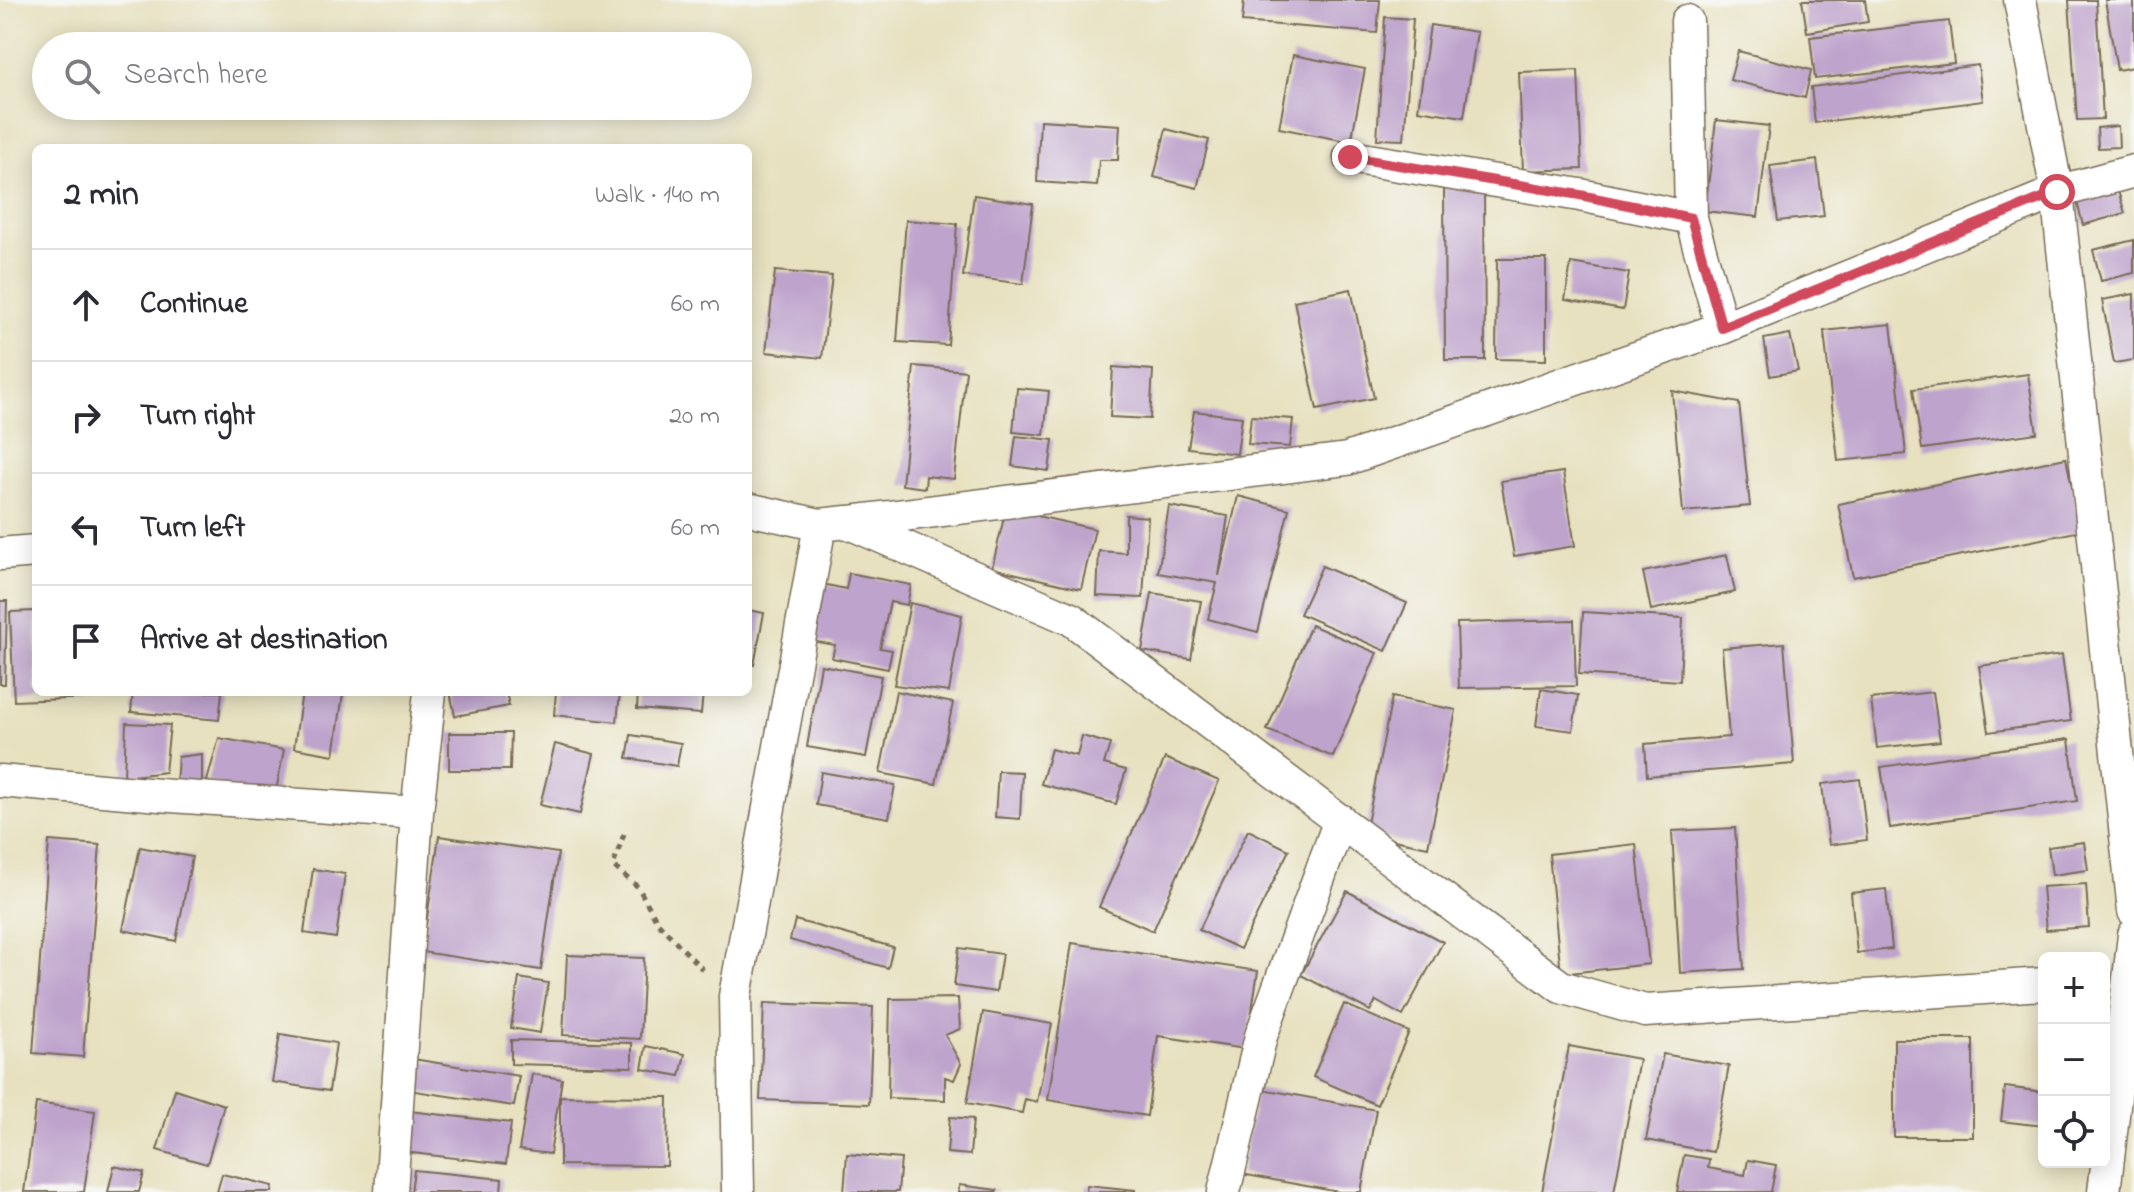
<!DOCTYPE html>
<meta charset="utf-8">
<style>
body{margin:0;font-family:"Indie Flower",sans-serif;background:#f2f2f3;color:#2b2b33}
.controls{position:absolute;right:24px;bottom:24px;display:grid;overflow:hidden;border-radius:12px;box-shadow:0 4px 20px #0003}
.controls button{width:72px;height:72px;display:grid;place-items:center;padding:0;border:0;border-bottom:2px solid #e1e1e2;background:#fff;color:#2b2b33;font:40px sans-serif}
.stop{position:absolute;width:24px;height:24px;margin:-18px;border:6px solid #d1495b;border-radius:50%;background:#fff}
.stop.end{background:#d1495b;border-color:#fff;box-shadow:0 2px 8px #0008}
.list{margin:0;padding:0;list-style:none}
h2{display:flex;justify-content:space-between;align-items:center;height:104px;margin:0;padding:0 32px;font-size:34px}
h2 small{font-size:26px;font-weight:400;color:#7c7c81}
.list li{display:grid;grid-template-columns:52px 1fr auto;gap:24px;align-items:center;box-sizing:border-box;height:112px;padding:0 32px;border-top:2px solid #e1e1e2}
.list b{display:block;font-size:30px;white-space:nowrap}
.list em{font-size:26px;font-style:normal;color:#7c7c81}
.icon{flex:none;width:44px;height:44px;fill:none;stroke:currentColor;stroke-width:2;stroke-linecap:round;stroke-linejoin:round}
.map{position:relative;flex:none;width:2134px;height:1192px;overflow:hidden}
.search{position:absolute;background:#fff;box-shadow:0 4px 20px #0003;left:32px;top:32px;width:720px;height:88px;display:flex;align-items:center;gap:20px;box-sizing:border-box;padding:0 28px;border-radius:44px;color:#7c7c81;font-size:30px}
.panel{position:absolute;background:#fff;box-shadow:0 4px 20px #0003;left:32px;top:144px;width:720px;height:552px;border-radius:12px}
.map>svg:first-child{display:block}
.building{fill:#bea3cc}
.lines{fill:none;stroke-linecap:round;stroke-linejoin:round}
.street-casing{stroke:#776a56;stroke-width:35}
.path{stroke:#776a56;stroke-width:5;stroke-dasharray:6 6;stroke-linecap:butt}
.street{stroke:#fff;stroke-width:32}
.route{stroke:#d1495b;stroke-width:10}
</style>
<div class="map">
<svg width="2134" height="1192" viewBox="0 0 2134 1192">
<rect width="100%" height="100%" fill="#f6f6f2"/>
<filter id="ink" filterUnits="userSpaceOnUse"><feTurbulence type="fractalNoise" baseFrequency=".0125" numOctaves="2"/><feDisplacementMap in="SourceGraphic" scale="16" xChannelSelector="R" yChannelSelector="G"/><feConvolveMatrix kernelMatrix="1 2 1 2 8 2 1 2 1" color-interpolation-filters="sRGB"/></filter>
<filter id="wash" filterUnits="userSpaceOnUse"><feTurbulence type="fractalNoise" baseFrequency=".006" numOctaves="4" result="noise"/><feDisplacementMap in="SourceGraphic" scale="32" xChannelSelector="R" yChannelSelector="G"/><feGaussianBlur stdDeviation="1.8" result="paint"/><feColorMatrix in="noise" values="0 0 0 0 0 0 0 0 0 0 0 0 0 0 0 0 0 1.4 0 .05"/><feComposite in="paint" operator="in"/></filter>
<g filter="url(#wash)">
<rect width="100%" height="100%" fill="#e7e1bf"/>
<g id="blocks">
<!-- building -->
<path class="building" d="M1244 0H1380L1377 33 1242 22Z
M1802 0H1865L1868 22 1807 32Z
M2069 0H2096L2103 119 2077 120Z
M2105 0H2134V67L2117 70Z
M1385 17 1413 19 1404 140 1377 139Z
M1949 21 1954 63 1815 79 1810 37Z
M1430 25 1477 32 1464 117 1418 110Z
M1738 51 1811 70 1805 98 1730 80Z
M1293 55 1365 69 1351 142 1279 128Z
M1978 65 1983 101 1815 123 1811 87Z
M1578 70 1582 169 1523 171 1519 72Z
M1040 120 1120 125 1118 160H1099L1097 186 1037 182Z
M1716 120 1769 126 1758 217 1705 211Z
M2118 126 2119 147 2098 148 2097 128Z
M1166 129 1209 140 1197 188 1154 177Z
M1817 160 1824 216 1778 221 1770 166Z
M1444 185H1484L1485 360H1445Z
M2118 191 2125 213 2083 225 2077 202Z
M974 195 1033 204 1023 284 963 276Z
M906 220 957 224 948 345 897 342Z
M2134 240V273L2101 281 2093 250Z
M1497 259H1546V360L1496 359Z
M1571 263 1629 273 1623 310 1565 300Z
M775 271 832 276 822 358 766 352Z
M1351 289 1374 398 1317 410 1294 301Z
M2134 294V360L2114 363 2102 300Z
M1891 324 1906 454 1838 461 1824 331Z
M1790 334 1798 371 1770 376 1764 339Z
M914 366 966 371 954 479 926 476 925 488 902 485Z
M1113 367 1153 370 1150 419 1110 417Z
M2028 374 2037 433 1922 449 1913 389Z
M1017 388 1049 391 1044 435 1013 432Z
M1672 391 1739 403 1750 506 1683 512Z
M1194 411 1242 417 1237 454 1188 448Z
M1251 416 1293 419 1290 447 1248 444Z
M1016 436 1053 440 1049 471 1012 466Z
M2066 458 2081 531 1853 577 1838 504Z
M1563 472 1575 546 1514 556 1501 481Z
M1238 496 1289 509 1258 632 1208 619 1217 583 1158 573 1169 506 1228 516 1219 576Z
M1006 509 1095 529 1081 589 992 568Z
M1126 515 1148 517 1143 598 1097 596 1099 551 1126 553Z
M1727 555 1735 592 1651 610 1643 572Z
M1322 566 1407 603 1386 651 1300 614Z
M849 573 911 585 907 605 890 602 880 648 892 650 888 669 832 658 835 645 811 641 822 584 846 589Z
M1152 593 1201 601 1191 659 1142 651Z
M0 601H7L5 684H0Z
M910 603 962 615 949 692 894 685Z
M748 610 764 613 754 665 748 664Z
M36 611V692H120V697L14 701 10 612Z
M1583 612 1683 618 1680 681 1579 674Z
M1574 620 1576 686 1459 688 1457 623Z
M1311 625 1377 653 1333 757 1267 730Z
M1784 643 1794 764 1647 776 1645 744 1729 737 1722 648Z
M2062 655 2071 721 1989 732 1979 666Z
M821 665 881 676 866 757 807 747Z
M1541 689 1578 695 1573 731 1536 726Z
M896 691 953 703 936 784 880 773Z
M133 692H222L219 720 131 712Z
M302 692 343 694 334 755 294 748Z
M450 692H506L509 706 455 716Z
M556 692H620L617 722 554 715Z
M638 692H703L701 714 637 709Z
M1933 692 1940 741 1877 748 1871 699Z
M1392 697 1456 710 1428 847 1365 834Z
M126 723 170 725 165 772 124 777Z
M449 733H511L510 770H449Z
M631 735 681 743 677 766 627 758Z
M1082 736 1110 744 1104 764 1126 770 1116 804 1041 784 1051 749 1077 756Z
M219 738 284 750 274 801 207 781Z
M2069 739 2077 801 1890 828 1881 767Z
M555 744 594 754 580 814 540 805Z
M202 754V787L176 785 178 757Z
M1165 758 1219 781 1153 931 1099 907Z
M998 771 1022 772 1020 819 995 817Z
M821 772 895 785 889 818 816 805Z
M1860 779 1867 840 1829 845 1822 784Z
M1735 828 1744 969 1680 973 1672 831Z
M1248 830 1289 850 1240 949 1199 930Z
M439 836 558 853 541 970 422 952Z
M49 841 100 845 83 1057 33 1053Z
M2084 842 2088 870 2052 875 2048 847Z
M1636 844 1649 964 1561 974 1549 854Z
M140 847 192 857 176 941 123 930Z
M313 869 345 874 336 938 304 933Z
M2086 884 2089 927 2046 930 2042 887Z
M1886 889 1892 949 1857 953 1851 893Z
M1347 891 1443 942 1403 1016 1376 1001 1370 1011 1301 975Z
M795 920 893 947 888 968 790 940Z
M1072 943 1258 971 1246 1049 1158 1036 1147 1116 1048 1100Z
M959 948 1002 954 996 992 954 986Z
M567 955 644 958 640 1039 563 1035Z
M519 978 548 983 540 1033 511 1028Z
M958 998 960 1029 945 1035 961 1064 954 1080 945 1077V1100L888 1098 890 999Z
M764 1003 873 1007 869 1104 760 1100Z
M1344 1004 1409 1032 1377 1105 1313 1077Z
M983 1012 1052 1024 1037 1102 1025 1099 1022 1113 967 1103Z
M280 1034 336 1043 329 1091 272 1082Z
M1894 1039H1973V1137H1894Z
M511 1040 632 1043V1067L511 1064Z
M646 1046 685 1054 680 1076 642 1069Z
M1569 1046 1639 1059 1614 1192H1542Z
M1663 1054 1729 1066 1713 1152 1646 1140Z
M413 1059 519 1076 514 1106 408 1090Z
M532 1074 562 1079 550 1154 519 1150Z
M2005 1087 2044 1092V1126L2001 1121Z
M1257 1088 1376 1110 1361 1192H1339L1241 1174Z
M175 1089 224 1105 207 1164 157 1150Z
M560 1096 668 1097 667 1166 560 1165Z
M36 1103 95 1111 84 1192H24Z
M409 1111 511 1123 506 1164 404 1152Z
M950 1117 973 1119 970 1155 947 1153Z
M847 1154 901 1159 898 1192H844Z
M1684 1155 1709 1159 1708 1168 1745 1175 1748 1160 1776 1165 1771 1192H1677Z
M114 1166 144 1173 139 1192H108Z
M414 1170 502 1179 501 1192H411Z
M222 1174 273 1186 272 1192H217Z
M959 1185 997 1190 996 1192H959Z
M1087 1185 1135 1190V1192H1086Z"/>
</g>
</g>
<g filter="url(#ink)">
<use href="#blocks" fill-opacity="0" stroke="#776a56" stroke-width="2"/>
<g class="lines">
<defs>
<path id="street" d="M2020 0 2057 192 2134 911
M1687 21 1691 218 1722 328
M1350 157 1580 195 1691 218
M748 509 820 525 847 522 1071 619 1561 987 1645 1011 2044 984
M849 522 1347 459 1722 328 2057 192 2134 171
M0 554 36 551
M0 781 171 796 417 813 430 692
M391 1192 417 813
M738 1192 735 996 820 525
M1224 1192 1261 1036 1340 820
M2104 1192 2134 935"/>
</defs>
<!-- street casing -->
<use href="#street" class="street-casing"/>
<!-- path -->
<path class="path" d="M624 834 613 866 638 887 658 923 703 970"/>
<!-- street -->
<use href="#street" class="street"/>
</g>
</g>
<g class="lines" filter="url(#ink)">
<!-- route -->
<path class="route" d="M1350 157 1580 195 1691 218 1722 328 2057 192"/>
</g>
</svg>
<div class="controls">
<button>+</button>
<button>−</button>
<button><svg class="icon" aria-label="locate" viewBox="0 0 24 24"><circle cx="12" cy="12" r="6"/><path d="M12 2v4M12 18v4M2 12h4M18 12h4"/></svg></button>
</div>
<div class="stop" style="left:2057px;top:192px"></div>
<div class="stop end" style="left:1350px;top:157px"></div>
<div class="search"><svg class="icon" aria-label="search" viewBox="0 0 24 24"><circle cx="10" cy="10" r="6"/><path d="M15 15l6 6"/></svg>Search here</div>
<section class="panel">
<h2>2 min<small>Walk · 140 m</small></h2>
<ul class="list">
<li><svg class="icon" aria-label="ahead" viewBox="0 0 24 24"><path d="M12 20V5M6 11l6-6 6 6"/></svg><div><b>Continue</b></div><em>60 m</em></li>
<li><svg class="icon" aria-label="right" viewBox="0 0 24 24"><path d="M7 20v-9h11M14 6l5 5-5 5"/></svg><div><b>Turn right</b></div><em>20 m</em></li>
<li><svg class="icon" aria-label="left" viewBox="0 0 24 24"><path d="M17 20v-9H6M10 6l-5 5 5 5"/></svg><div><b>Turn left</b></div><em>60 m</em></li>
<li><svg class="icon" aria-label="arrive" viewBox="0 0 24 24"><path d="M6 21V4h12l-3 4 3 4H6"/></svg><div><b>Arrive at destination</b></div></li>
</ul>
</section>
</div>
